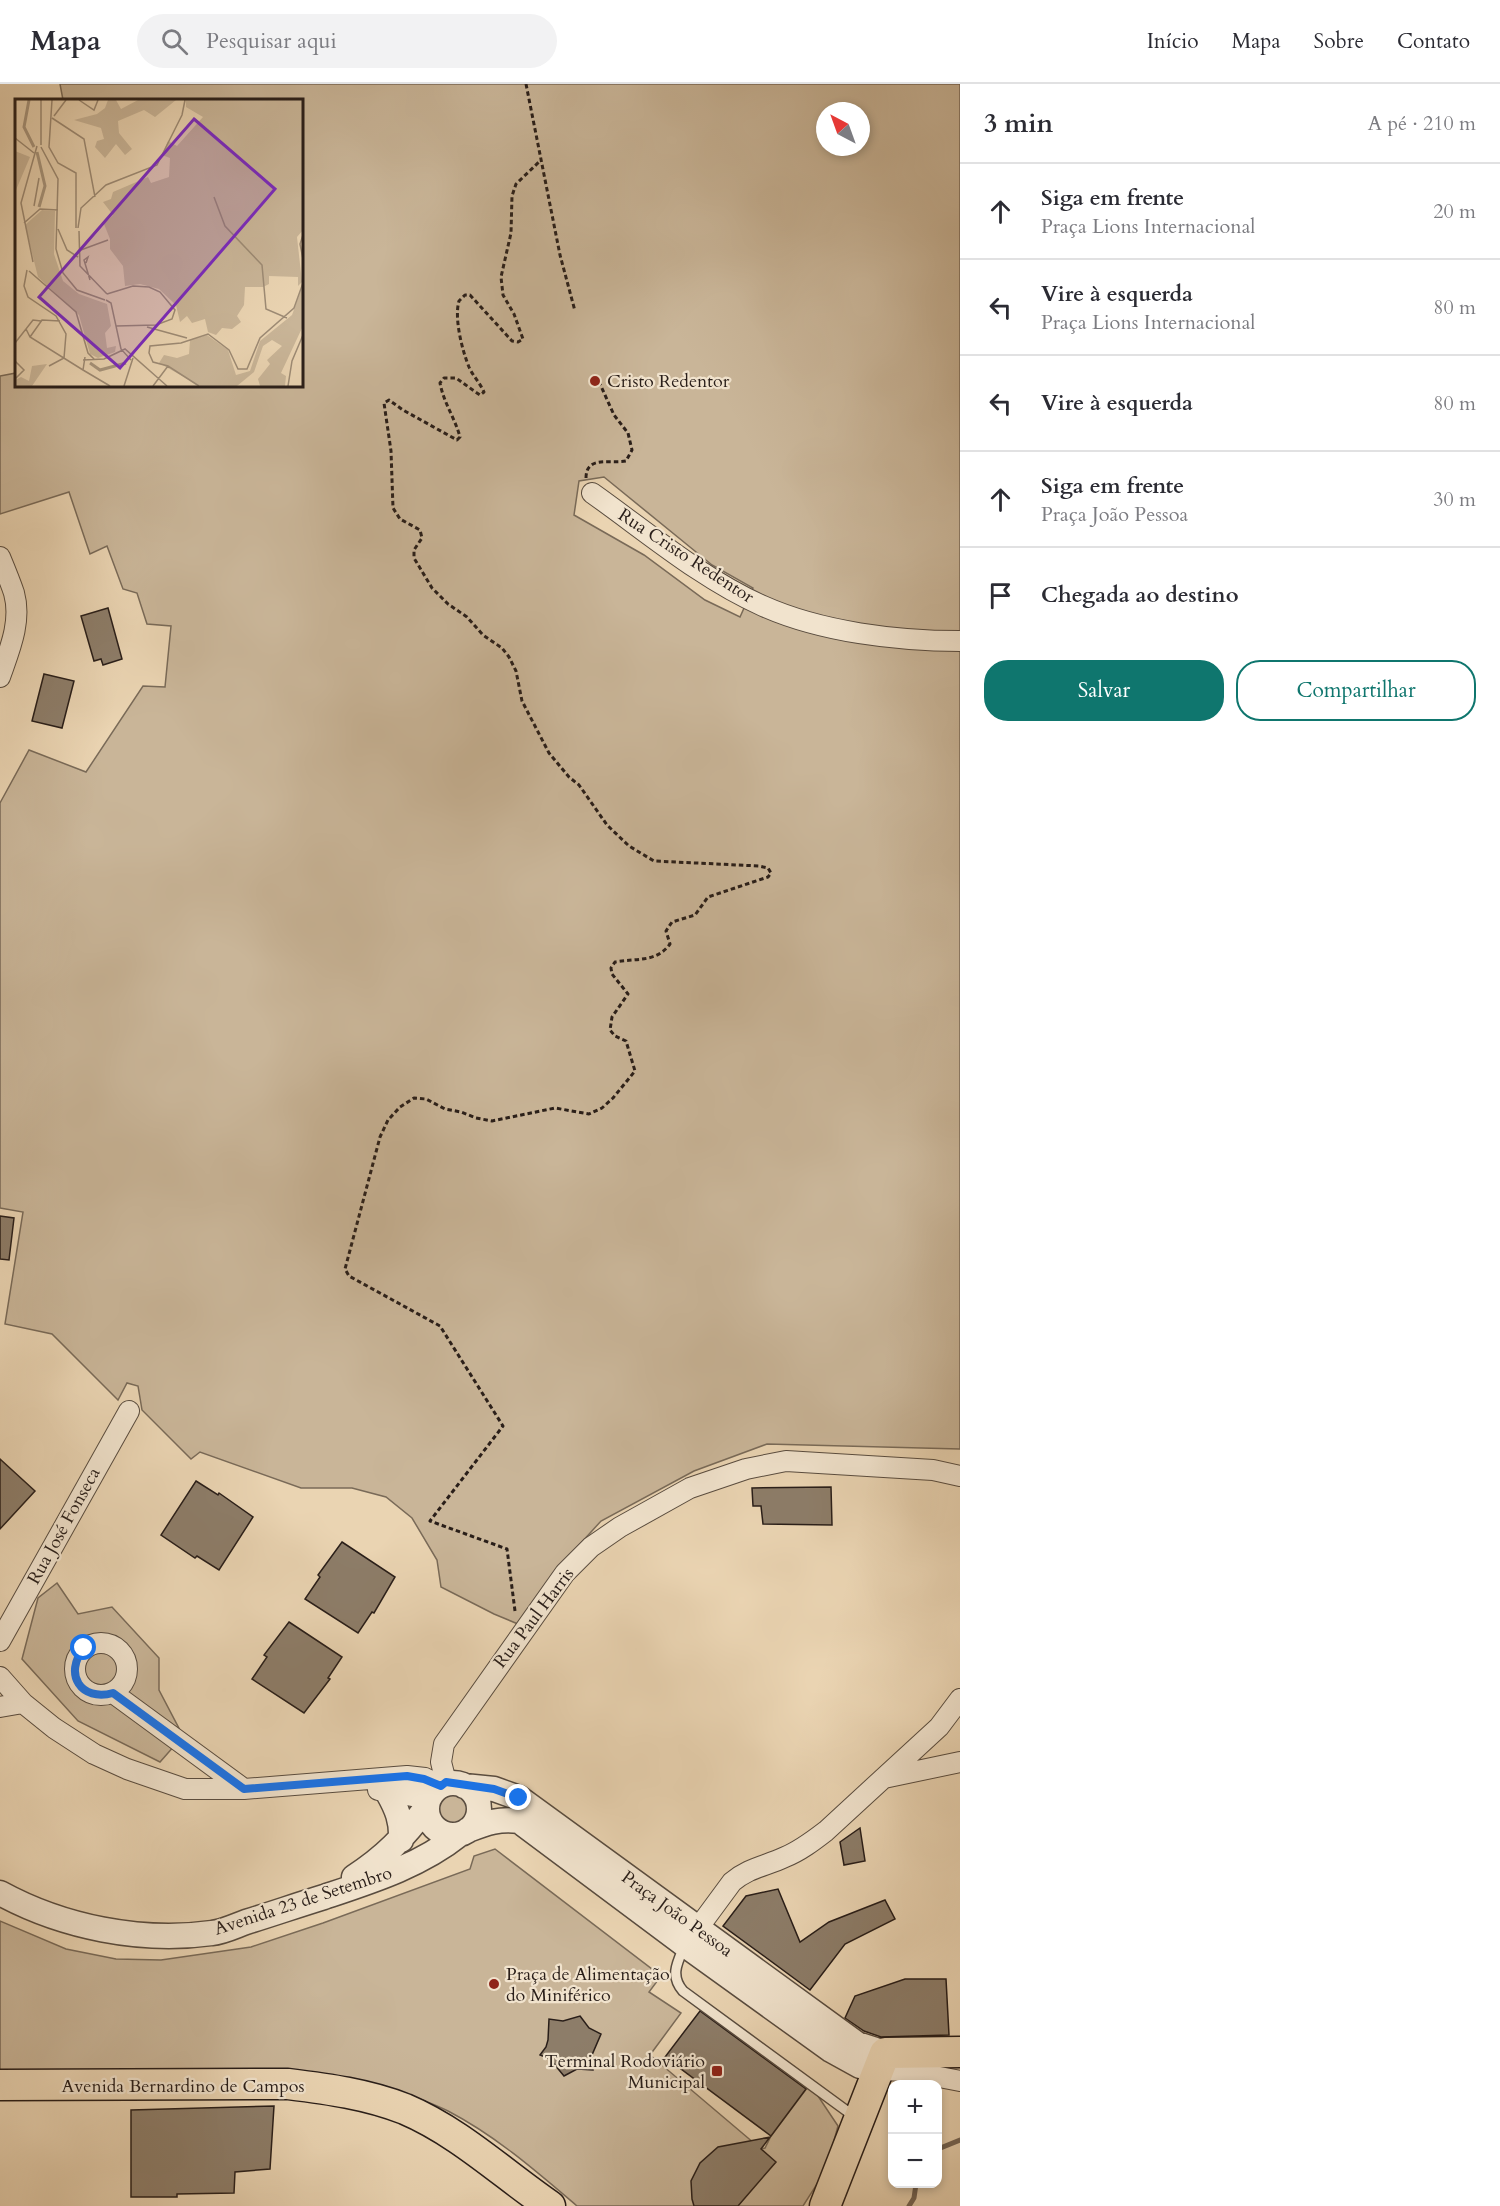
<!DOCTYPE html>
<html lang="pt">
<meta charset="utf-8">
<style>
body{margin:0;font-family:Cardo,serif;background:#f2f2f3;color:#2b2b33}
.controls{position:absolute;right:18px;bottom:18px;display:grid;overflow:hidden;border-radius:12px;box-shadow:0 3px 9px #0003}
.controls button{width:54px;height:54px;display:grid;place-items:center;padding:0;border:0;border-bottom:2px solid #e1e1e2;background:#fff;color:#2b2b33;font:30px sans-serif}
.compass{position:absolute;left:816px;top:18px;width:54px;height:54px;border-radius:50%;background:#fff;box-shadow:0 3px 9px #0003;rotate:319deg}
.stop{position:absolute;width:18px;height:18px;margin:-14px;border:4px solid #1a73e8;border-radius:50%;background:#fff}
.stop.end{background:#1a73e8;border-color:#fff;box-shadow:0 2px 6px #0008}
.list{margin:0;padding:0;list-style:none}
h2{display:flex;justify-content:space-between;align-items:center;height:78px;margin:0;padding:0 24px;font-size:26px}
h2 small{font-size:20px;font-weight:400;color:#7c7c81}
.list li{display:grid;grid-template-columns:39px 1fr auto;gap:18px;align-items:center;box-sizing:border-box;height:96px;padding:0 24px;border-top:2px solid #e1e1e2}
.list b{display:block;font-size:22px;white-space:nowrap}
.list p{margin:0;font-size:20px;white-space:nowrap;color:#7c7c81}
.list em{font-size:20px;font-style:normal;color:#7c7c81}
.actions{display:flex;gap:12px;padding:18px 24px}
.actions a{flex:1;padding:14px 0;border:2px solid #0f766e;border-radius:24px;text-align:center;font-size:21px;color:#0f766e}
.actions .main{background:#0f766e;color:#fff}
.icon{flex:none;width:33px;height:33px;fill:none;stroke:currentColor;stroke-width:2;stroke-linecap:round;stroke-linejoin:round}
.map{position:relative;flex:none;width:960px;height:2122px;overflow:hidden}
header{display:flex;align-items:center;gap:36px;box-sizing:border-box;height:84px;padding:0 30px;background:#fff;border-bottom:2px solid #e1e1e2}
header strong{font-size:28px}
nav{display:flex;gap:33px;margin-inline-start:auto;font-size:21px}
.search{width:420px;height:54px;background:#f2f2f3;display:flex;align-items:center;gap:15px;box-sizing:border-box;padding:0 21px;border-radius:33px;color:#7c7c81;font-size:22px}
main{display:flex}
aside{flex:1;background:#fff}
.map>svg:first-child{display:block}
.green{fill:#c9b598;stroke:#796a58;stroke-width:1.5;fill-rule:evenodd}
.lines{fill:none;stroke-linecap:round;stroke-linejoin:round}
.stream{stroke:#756656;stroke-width:5}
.building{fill:#8d7d69;stroke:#291e19;stroke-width:1.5}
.service-casing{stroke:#594c3f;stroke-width:12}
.minor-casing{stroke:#594c3f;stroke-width:22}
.tertiary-casing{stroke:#594c3f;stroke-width:27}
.primary-casing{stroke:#291e19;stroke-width:33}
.path{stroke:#291e19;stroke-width:3;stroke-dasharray:4.5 3;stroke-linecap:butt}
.service{stroke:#f1e3cd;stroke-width:9}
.minor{stroke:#f1e3cd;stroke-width:20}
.tertiary{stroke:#f1e3cd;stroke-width:24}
.primary{stroke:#ead4b2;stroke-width:30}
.route{stroke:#1a73e8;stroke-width:8}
.poi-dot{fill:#8f2418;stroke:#f1e3cd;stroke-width:2}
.labels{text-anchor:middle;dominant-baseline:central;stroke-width:4.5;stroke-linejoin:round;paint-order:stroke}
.poi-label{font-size:18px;fill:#291e19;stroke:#f1e3cd;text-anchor:start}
.street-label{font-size:18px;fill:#291e19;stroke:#f1e3cd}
.inset-river{fill:none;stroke:#a8967e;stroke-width:3}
.inset-road{fill:none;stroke:#9d8b75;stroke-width:1.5}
.view{fill:#7b2cbf;fill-opacity:0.15;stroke:#7b2cbf;stroke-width:3}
.inset-edge{fill:none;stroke:#291e19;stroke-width:3}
</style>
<header>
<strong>Mapa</strong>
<div class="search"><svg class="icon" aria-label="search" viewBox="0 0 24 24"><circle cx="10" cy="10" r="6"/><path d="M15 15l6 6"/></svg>Pesquisar aqui</div>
<nav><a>Início</a><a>Mapa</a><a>Sobre</a><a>Contato</a></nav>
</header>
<main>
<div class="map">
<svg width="960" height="2122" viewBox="0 0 960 2122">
<rect width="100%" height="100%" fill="#ead4b2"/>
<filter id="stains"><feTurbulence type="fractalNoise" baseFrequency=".00333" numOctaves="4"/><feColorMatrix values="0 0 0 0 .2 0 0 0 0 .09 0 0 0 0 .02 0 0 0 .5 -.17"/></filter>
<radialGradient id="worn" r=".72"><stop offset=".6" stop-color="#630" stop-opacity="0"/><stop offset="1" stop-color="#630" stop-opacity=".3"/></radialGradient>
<!-- green -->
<path class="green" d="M60 0H960V1365L767 1360 694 1387 601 1437 561 1481 518 1540 494 1530 441 1503 437 1476 412 1434 386 1413 352 1404H301L200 1368 191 1375 142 1326 138 1302 127 1299 118 1316 52 1250 5 1240 23 1128 0 1124V719L29 666 86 688 143 602 165 603 171 542 147 540 137 509 123 505 107 462 90 470 69 408 0 430V292L16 289V302H302V16H63ZM825 27H861V63H825ZM604 393 712 481 753 504 740 533 705 516 644 471 574 431 579 397Z
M57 1499 78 1530 112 1523 159 1574V1606L183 1652 160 1678 78 1637 22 1575 38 1514Z
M436 1725a17 17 0 1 1 34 0a17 17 0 1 1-34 0Z
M495 1765 661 1892 649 1908 681 1929 650 1971 761 2065 765 2064 771 2052 810 2000 838 2042 826 2086 803 2122H577C536 2087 496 2052 448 2027 424 2015 399 2008 375 2000L0 1990V1837L66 1865 116 1875 161 1876 251 1863 323 1839 470 1785 474 1772Z"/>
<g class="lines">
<!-- stream -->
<path class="stream" d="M938 2065 960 2056
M909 2122 914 2114 916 2100"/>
</g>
<!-- building -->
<path class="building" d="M108 524 122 575 103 581 101 575 94 577 81 532Z
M44 590 74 597 62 644 32 637Z
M0 1132 14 1134 9 1176 0 1175Z
M0 1375 35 1407 0 1445Z
M196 1397 218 1411 219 1409 253 1433 219 1486 197 1472 195 1474 161 1451Z
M831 1403 832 1441 763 1440 761 1422H753L752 1404Z
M342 1458 395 1493 374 1529 372 1528 358 1549 305 1515 320 1493 318 1491Z
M289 1538 342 1573 328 1594 330 1595 304 1629 252 1595 267 1573 264 1571Z
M860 1744 865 1777 844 1781 840 1758Z
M778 1805 800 1858 829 1838 885 1816 895 1835 845 1860 810 1906 723 1842 746 1812Z
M905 1895H946L949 1951 881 1953 864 1947 845 1934 855 1912Z
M700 1927 806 2005 771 2052 665 1973Z
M580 1932 589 1944 601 1950 592 1971 593 1986 577 1985 564 1992 550 1975 540 1971 546 1963 548 1956 549 1935 563 1937Z
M274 2022 270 2085 235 2088 234 2109 177 2110V2113H131V2026Z
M770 2053 761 2065 776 2078 738 2122H694L692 2115 691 2097 700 2079 718 2063Z"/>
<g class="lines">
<defs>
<path id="service" d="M684 1863C677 1879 670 1892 683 1907L855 2033"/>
<path id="minor" d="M592 409C647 448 702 495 763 522 821 548 897 557 960 557
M0 473C5 485 10 497 14 509 22 538 9 567 0 593
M0 1557 129 1327
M75 1585a26 26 0 1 1 52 0a26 26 0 1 1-52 0Z
M0 1593 23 1619 54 1644 94 1670 127 1685 185 1705H244L407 1692 425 1694 441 1702
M113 1609 244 1705
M0 1623 23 1619
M884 1694 960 1678
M446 1698 441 1678 444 1660 565 1489 591 1463 620 1443 690 1404 746 1385 786 1377 933 1386 960 1392
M378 1706 429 1715
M690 1855 732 1798C748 1784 766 1782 785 1773 800 1767 813 1757 826 1747L939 1643 960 1615
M880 1986 908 1987 960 1997"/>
<path id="tertiary" d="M427 1725a26 26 0 1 1 52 0a26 26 0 1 1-52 0Z
M464 1702 494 1705 519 1714 857 1960 885 1969
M388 1709C397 1725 402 1737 401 1756
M468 1746C486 1739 500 1734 519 1737L685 1861 831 1966 860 1982 880 1986
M354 1793C385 1773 404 1753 426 1724
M0 1809C62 1843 141 1859 212 1849 223 1848 235 1842 246 1838 272 1830 298 1821 324 1813 372 1797 420 1782 460 1750"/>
<path id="primary" d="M0 2001 288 2000C328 2005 367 2010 405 2025 459 2048 502 2089 550 2122
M825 2122 885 1969 960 1968"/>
</defs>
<!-- service casing -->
<use href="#service" class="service-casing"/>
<!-- minor casing -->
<use href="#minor" class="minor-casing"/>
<!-- tertiary casing -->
<use href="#tertiary" class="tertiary-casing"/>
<!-- primary casing -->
<use href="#primary" class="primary-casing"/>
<!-- path -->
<path class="path" d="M526 0 560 171 575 227
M586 394C586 371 611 380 626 377L632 366 628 349 614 331 600 300
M515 1527 507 1465 430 1437 503 1342 440 1242 349 1192 345 1185 380 1053 388 1036 400 1023 414 1014 426 1015 445 1025 461 1028 476 1034 492 1037 555 1024 589 1030 602 1024 613 1014 635 987 626 957 615 952 610 946 612 933 628 910 612 890 611 884 615 878C636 874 656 879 670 860L666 847 672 838 695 831 708 813 768 793 771 789 768 784 759 782 654 777 629 762 607 741 579 701 569 693 549 669 522 617 516 587 509 573 502 564 483 551 467 533 448 520 432 504 414 474V466L422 454 420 446 400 435 393 424 391 367 384 319 389 316 403 326 457 356 460 353C455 334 444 320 440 299L444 294H456L477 309 480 311 484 308C480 299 473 292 469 283 462 266 454 234 459 217L465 211H470L512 257 518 258 523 255 514 230 503 211 501 193 511 149 512 112 516 100 541 76"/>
<!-- service -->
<use href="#service" class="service"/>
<!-- minor -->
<use href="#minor" class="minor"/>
<!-- tertiary -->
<use href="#tertiary" class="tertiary"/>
<!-- primary -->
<use href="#primary" class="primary"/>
</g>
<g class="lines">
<!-- route -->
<path class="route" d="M84 1564C63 1590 81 1618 113 1609L244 1705 407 1692 424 1695 441 1702 446 1698 494 1705 519 1714"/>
</g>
<!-- markers -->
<g class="poi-dot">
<circle cx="595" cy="297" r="6"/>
<circle cx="494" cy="1900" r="6"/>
<rect x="711" y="1981" width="12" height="12" rx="3"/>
</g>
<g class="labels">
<!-- poi labels -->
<g class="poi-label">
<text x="607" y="297">Cristo Redentor</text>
<text x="506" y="1890">Praça de Alimentação<tspan x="506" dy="21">do Miniférico</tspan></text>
<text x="705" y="1977" text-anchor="end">Terminal Rodoviário<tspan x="705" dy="21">Municipal</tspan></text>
</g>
<!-- street labels -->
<g class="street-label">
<text transform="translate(686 472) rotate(33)">Rua Cristo Redentor</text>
<text transform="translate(64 1442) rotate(-61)">Rua José Fonseca</text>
<text transform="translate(534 1534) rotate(-53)">Rua Paul Harris</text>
<text transform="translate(303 1817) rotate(-18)">Avenida 23 de Setembro</text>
<text transform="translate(677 1830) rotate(36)">Praça João Pessoa</text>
<text x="183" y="2002">Avenida Bernardino de Campos</text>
</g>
</g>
<!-- overview -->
<g transform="translate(15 15)">
<rect width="288" height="288" fill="#ead4b2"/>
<path d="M93 1H101L106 10 123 1H161L140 18 129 11 103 22 104 34 117 50 110 56 101 45 90 59 80 48 82 42 89 40 86 29 59 21 82 15 90 9ZM171 1H288V131L282 138 287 183 283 187V178L254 177V185L248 188H230L229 206 222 217 226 223 217 230 207 229 201 236 193 233 190 220 177 224 172 217 165 223 161 206 144 190 125 185 110 187 108 167 95 150V140L89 125 98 116 88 103 96 100 98 93 133 78 136 84 154 78 155 59 147 56 153 42 162 47 188 18 171 8ZM0 52 15 58 1 91 0 90ZM27 111 40 112 39 155 48 182 64 195 92 205 96 227 90 234 92 249 101 247 100 253 83 259 75 255 64 216 23 178 10 126ZM288 186V227L266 274 271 277 270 287H245L243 280 255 265 252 261 267 247 257 241 248 247 239 273 222 287H185L144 264 149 256 162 259 174 255 175 241 192 236 213 251 221 276 235 272 245 242 277 216ZM32 265 17 287H0V281L6 278 14 282 17 267Z" fill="#c9b598"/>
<path class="inset-river" d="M14 1 9 28 19 48M22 53 30 87 24 108M75 264 85 271 111 264"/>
<path class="inset-road" d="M26 1V46M37 1 34 48 43 64 61 74V129M64 1 79 11 83 1M39 17 51 1M37 19 69 40 80 98M0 39 19 54M26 48 43 80 41 150 48 174 62 191 90 201M199 98 210 127 247 166 251 210 272 219M19 107 24 79M9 124 25 110 43 111M63 129 66 109 91 86 142 66 167 16 170 1M43 130 52 151 63 158M64 132 65 167 92 195M288 136 285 145 288 160M63 152 93 141M18 163 6 104 22 47M71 164 73 158 69 161 75 181M12 171 9 187 13 198 41 217 51 235 49 259 34 267M14 172 61 213 73 254 79 260M92 195 118 187 134 188 145 193 160 211 157 220 141 226 101 227M91 201 96 204 106 250 116 261M132 228 172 239M11 230 15 238 68 271M15 238 27 221 45 222M0 244 18 221 26 222M70 258 68 271 95 287M68 261 89 260 110 250 152 287M0 262 9 271 0 280M109 287 118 259M138 287 153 267M184 287 153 267 138 263 134 254 135 247 166 244 193 235 214 251 223 270H232L245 239 279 209 288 184M273 287 277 262 288 236"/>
<path class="view" d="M179 20 260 90 105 269 24 198Z"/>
<rect width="288" height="288" class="inset-edge"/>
</g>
<rect width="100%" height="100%" filter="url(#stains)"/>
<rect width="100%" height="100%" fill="url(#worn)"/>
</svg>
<div class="controls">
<button>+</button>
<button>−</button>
</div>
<svg class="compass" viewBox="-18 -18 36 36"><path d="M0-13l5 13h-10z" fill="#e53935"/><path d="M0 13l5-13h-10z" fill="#7c7c81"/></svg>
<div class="stop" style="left:84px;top:1564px"></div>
<div class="stop end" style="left:519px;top:1714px"></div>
</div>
<aside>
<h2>3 min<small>A pé · 210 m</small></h2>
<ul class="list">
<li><svg class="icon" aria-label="ahead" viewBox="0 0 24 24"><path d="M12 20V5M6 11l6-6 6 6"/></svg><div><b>Siga em frente</b><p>Praça Lions Internacional</p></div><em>20 m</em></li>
<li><svg class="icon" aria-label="left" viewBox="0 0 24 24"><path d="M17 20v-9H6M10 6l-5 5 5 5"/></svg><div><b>Vire à esquerda</b><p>Praça Lions Internacional</p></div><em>80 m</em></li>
<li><svg class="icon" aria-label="left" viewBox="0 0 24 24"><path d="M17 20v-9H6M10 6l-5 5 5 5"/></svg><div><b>Vire à esquerda</b></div><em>80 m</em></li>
<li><svg class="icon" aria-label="ahead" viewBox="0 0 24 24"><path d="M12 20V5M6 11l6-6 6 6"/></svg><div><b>Siga em frente</b><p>Praça João Pessoa</p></div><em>30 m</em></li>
<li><svg class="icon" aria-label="arrive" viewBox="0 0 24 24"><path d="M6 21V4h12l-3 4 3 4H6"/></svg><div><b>Chegada ao destino</b></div></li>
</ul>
<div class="actions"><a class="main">Salvar</a><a>Compartilhar</a></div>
</aside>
</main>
